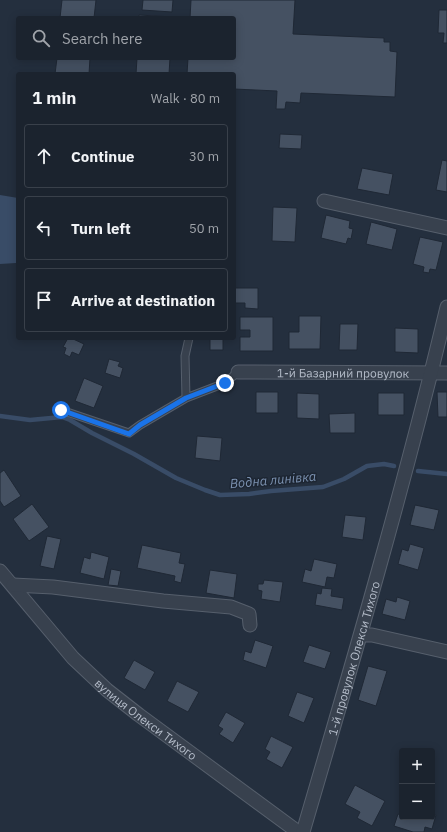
<!DOCTYPE html>
<meta charset="utf-8">
<style>
body{margin:0;font-family:"IBM Plex Sans",sans-serif;background:#282f3a;color:#f1f3f6}
.controls{position:absolute;right:12px;bottom:12px;display:grid;overflow:hidden;border-radius:4px;box-shadow:0 2px 10px #0003}
.controls button{width:36px;height:36px;display:grid;place-items:center;padding:0;border:0;border-bottom:1px solid #39404a;background:#1b232e;color:#f1f3f6;font:20px sans-serif}
.stop{position:absolute;width:12px;height:12px;margin:-9px;border:3px solid #1a73e8;border-radius:50%;background:#fff}
.stop.end{background:#1a73e8;border-color:#fff;box-shadow:0 1px 4px #0008}
.list{margin:0;padding:0;list-style:none}
h2{display:flex;justify-content:space-between;align-items:center;height:52px;margin:0;padding:0 16px;font-size:17px}
h2 small{font-size:13px;font-weight:400;color:#a0a4aa}
.list li{display:grid;grid-template-columns:26px 1fr auto;gap:12px;align-items:center;box-sizing:border-box;height:64px;margin:0 8px 8px;padding:0 8px;border:1px solid #39404a;border-radius:4px}
.list b{display:block;font-size:15px;white-space:nowrap}
.list em{font-size:13px;font-style:normal;color:#a0a4aa}
.icon{flex:none;width:22px;height:22px;fill:none;stroke:currentColor;stroke-width:2;stroke-linecap:round;stroke-linejoin:round}
.map{position:relative;flex:none;width:447px;height:832px;overflow:hidden}
.search{position:absolute;background:#1b232e;box-shadow:0 2px 10px #0003;left:16px;top:16px;width:220px;height:44px;display:flex;align-items:center;gap:10px;box-sizing:border-box;padding:0 14px;border-radius:4px;color:#a0a4aa;font-size:15px}
.panel{position:absolute;background:#1b232e;box-shadow:0 2px 10px #0003;left:16px;top:72px;width:220px;height:268px;border-radius:4px}
.map>svg:first-child{display:block}
.water{fill:#394c67}
.lines{fill:none;stroke-linecap:round;stroke-linejoin:round}
.stream{stroke:#394c67;stroke-width:4.5}
.building{fill:#455162;stroke:#1f2835}
.lane-casing{stroke:#565f6c;stroke-width:9}
.street-casing{stroke:#565f6c;stroke-width:15}
.lane{stroke:#38414e;stroke-width:7}
.street{stroke:#38414e;stroke-width:13}
.route{stroke:#1a73e8;stroke-width:5}
.labels{text-anchor:middle;dominant-baseline:central;stroke-width:3;stroke-linejoin:round;paint-order:stroke}
.street-label{font-size:12px;fill:#b4bcc9;stroke:#1d2633}
.water-label{font-size:13px;font-style:italic;fill:#7c92b1;stroke:#1d2633}
</style>
<div class="map">
<svg width="447" height="832" viewBox="0 0 447 832">
<rect width="100%" height="100%" fill="#242f3e"/>
<!-- water -->
<path class="water" d="M0 195 18 198V258L16 263 0 264Z"/>
<g class="lines">
<!-- stream -->
<path class="stream" d="M0 416 30 420 62 417 70 420 92 433 134 454 176 478 205 490 220 495 249 494 271 491 323 487 344 479 367 466 384 464 394 466
M418 471 447 474"/>
</g>
<!-- building -->
<path class="building" d="M62 0H96L94 18H60Z
M143 0H173L172 12 142 10Z
M191 0H295L293 34 384 38V42H390V51L397 52 395 97 301 93 300 103 286 102 285 109H276L277 91 234 89V74H187L188 58H234V18H190Z
M439 10H447V43H443L444 33H438Z
M139 15 173 17V18H139Z
M57 58H90L89 74H55Z
M137 58H170L169 74H136Z
M280 134 302 135 301 149 279 148Z
M442 160 447 161V192L436 190Z
M362 168 393 174 389 195 357 189Z
M273 207 297 208 295 242 272 241Z
M326 215 350 221 349 228 353 229 351 239 348 238 346 244 321 238Z
M371 222 397 229 392 250 366 244Z
M420 237 443 242 436 270 430 269 429 273 423 272 424 267 413 264Z
M234 288H258V309L245 308V303H234Z
M299 316H321L320 349H289V332H299Z
M240 317H273V351H240V337H250V330H240Z
M340 324H358L357 350H339Z
M395 328 418 329V353L395 352Z
M68 338H71L84 344 79 355 72 352 70 357 64 354 66 348 63 347Z
M210 338H223V350H210Z
M109 359 120 362 118 366 123 368 120 378 105 373Z
M84 378 103 386 94 408 75 401Z
M256 392H278V413H256Z
M437 392H447V417H438Z
M297 393 319 394V419L297 418Z
M378 393H404V415H378Z
M355 413V433H330L329 414Z
M197 436 222 438 220 461 195 458Z
M4 470 21 496 4 507 0 501V473Z
M32 504 49 527 29 541 13 519Z
M415 505 439 510 434 530 410 525Z
M345 515 366 517 363 540 342 537Z
M47 536 61 539 54 569 40 566Z
M410 544 424 548 418 570 398 564 402 549 408 551Z
M142 545 181 553 179 563 185 564 181 583 174 581 175 576 137 568Z
M91 552 109 557 104 579 80 573 84 557 90 559Z
M314 559 337 564 334 578 327 577 325 587 302 582 305 569 311 571Z
M111 569 121 571 118 586 108 585Z
M210 570 237 574 234 598 206 593Z
M264 580 283 582 280 602 261 599 262 591 258 590V584H263Z
M322 588 332 589 331 596 344 598 342 610 315 605 317 593 321 594Z
M397 597 410 601 405 620 382 614 386 599 396 602Z
M255 640 273 646 266 668 243 660 245 651 251 653Z
M309 645 331 652 325 669 303 662Z
M134 660 155 672 145 690 124 678Z
M368 666 387 671 376 706 358 700Z
M177 681 199 692 188 712 167 701Z
M297 692 314 698 304 723 288 716Z
M226 712 245 723 233 743 219 734 223 729 218 726Z
M271 736 293 747 282 768 266 759 270 752 265 749Z
M355 785 385 801 372 826 357 818 360 812 345 804Z
M398 814 402 815V817H432V814L436 815 432 829 425 827 424 832H413L394 826Z"/>
<g class="lines">
<defs>
<path id="lane" d="M186 398 185 356 189 338
M61 410 129 433 140 425 186 398 225 383 238 372"/>
<g id="street">
<path d="M324 201 447 228"/>
<path id="s1" d="M238 372 447 373"/>
<path id="s2" d="M0 571 73 658 107 690 139 715 298 832"/>
<path d="M13 585 53 587 163 601 231 607 249 614 250 625"/>
<path d="M361 635H372L447 652"/>
<path id="s3" d="M303 832C354 658 405 484 447 307"/>
</g>
</defs>
<!-- lane casing -->
<use href="#lane" class="lane-casing"/>
<!-- street casing -->
<use href="#street" class="street-casing"/>
<!-- lane -->
<use href="#lane" class="lane"/>
<!-- street -->
<use href="#street" class="street"/>
</g>
<g class="lines">
<!-- route -->
<path class="route" d="M61 410 129 434 140 425 186 398 225 383"/>
</g>
<g class="labels">
<!-- street labels -->
<g class="street-label">
<text stroke="none"><textPath href="#s1" startOffset="105">1-й Базарний провулок</textPath></text>
<text stroke="none"><textPath href="#s3" startOffset="181">1-й провулок Олекси Тихого</textPath></text>
<text stroke="none"><textPath href="#s2" startOffset="209">вулиця Олекси Тихого</textPath></text>
</g>
<!-- water labels -->
<g class="water-label">
<text transform="translate(273 480) rotate(-5)">Водна линівка</text>
</g>
</g>
</svg>
<div class="controls">
<button>+</button>
<button>−</button>
</div>
<div class="stop" style="left:61px;top:410px"></div>
<div class="stop end" style="left:225px;top:383px"></div>
<div class="search"><svg class="icon" aria-label="search" viewBox="0 0 24 24"><circle cx="10" cy="10" r="6"/><path d="M15 15l6 6"/></svg>Search here</div>
<section class="panel">
<h2>1 min<small>Walk · 80 m</small></h2>
<ul class="list">
<li><svg class="icon" aria-label="ahead" viewBox="0 0 24 24"><path d="M12 20V5M6 11l6-6 6 6"/></svg><div><b>Continue</b></div><em>30 m</em></li>
<li><svg class="icon" aria-label="left" viewBox="0 0 24 24"><path d="M17 20v-9H6M10 6l-5 5 5 5"/></svg><div><b>Turn left</b></div><em>50 m</em></li>
<li><svg class="icon" aria-label="arrive" viewBox="0 0 24 24"><path d="M6 21V4h12l-3 4 3 4H6"/></svg><div><b>Arrive at destination</b></div></li>
</ul>
</section>
</div>
